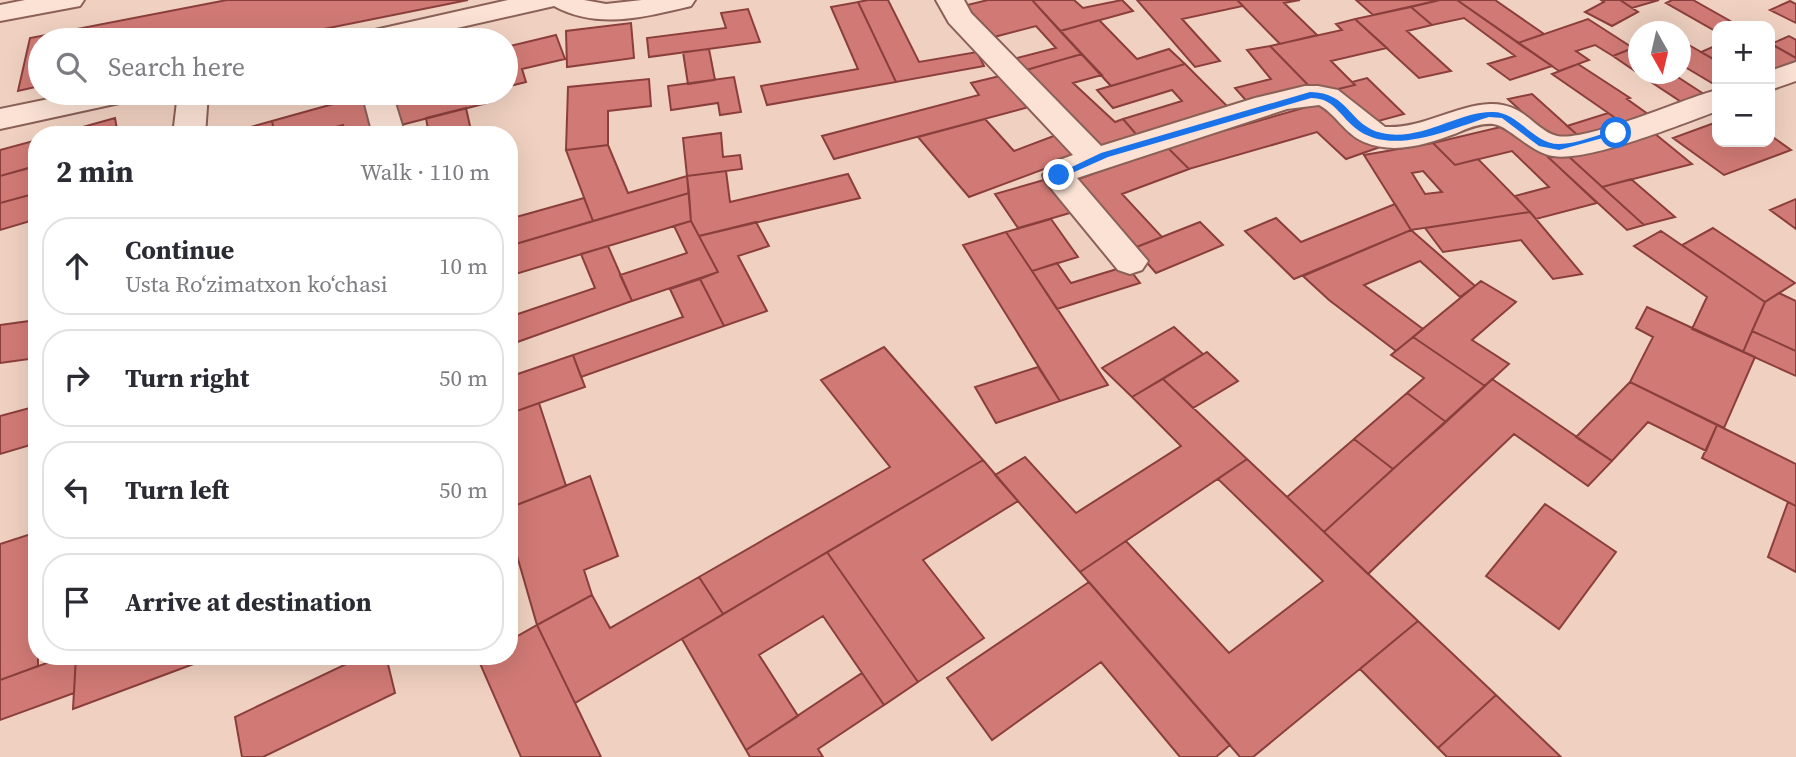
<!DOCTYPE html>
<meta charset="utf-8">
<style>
body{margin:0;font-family:"Source Serif 4",serif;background:#f2f2f3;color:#2b2b33}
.controls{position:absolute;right:21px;top:21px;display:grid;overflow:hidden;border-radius:14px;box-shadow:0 7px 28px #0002}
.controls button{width:63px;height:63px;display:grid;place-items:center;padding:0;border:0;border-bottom:2px solid #e1e1e2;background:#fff;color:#2b2b33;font:35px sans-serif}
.compass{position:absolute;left:1628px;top:21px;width:63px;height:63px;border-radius:50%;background:#fff;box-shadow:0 7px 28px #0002;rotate:172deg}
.stop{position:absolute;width:21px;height:21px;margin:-16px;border:5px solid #1a73e8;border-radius:50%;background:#fff}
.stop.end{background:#1a73e8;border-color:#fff;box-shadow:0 2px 7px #0008}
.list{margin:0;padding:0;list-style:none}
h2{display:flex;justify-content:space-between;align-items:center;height:91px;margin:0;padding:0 28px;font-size:30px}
h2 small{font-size:23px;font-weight:400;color:#7c7c81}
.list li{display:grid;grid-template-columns:46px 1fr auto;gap:21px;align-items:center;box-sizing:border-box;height:98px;margin:0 14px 14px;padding:0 14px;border:2px solid #e1e1e2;border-radius:28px}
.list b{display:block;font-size:26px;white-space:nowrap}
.list p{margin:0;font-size:23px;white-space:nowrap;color:#7c7c81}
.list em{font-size:23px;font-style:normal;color:#7c7c81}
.icon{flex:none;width:38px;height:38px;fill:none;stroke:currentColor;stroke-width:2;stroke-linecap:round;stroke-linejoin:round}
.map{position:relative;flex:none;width:1796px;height:757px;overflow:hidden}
.search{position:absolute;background:#fff;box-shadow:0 7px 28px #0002;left:28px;top:28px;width:490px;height:77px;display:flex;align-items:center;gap:18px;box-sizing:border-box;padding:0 24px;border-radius:38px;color:#7c7c81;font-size:26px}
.panel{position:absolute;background:#fff;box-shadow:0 7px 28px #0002;left:28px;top:126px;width:490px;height:539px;border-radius:28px}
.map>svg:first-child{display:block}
.building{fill:#d17a75;stroke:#8b3f3c;stroke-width:2;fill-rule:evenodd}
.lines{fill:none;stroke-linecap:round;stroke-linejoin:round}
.minor-casing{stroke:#8b6057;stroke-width:4}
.minor{fill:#fbe2d5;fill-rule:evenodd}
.route{fill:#1a73e8}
</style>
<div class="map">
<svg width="1796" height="757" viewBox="0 0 1796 757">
<rect width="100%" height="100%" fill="#f0d1c1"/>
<!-- building -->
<path class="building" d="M227 0H468L269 40H40V86L18 91 30 38Z
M868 0H888L919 62 977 52 984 66 896 82 858 2Z
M988 0H1032L1082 54 1019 72 1009 60 1056 48 1036 26 990 38 963 6Z
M1032 0H1074L1083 8 1122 0 1133 11 1060 31Z
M1137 0H1237L1243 6 1182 19 1220 61 1195 67Z
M1237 0H1300L1284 3 1317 35 1280 44Z
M1356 0H1440L1373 15Z
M1440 0H1457L1552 66 1510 80 1488 64 1515 56 1464 18 1432 25 1411 7Z
M1457 0H1495L1544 34 1518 43Z
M1601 0H1620L1638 12 1612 26 1585 12 1604 2Z
M1620 0H1659L1632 8Z
M1672 0H1693L1739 26H1717V32L1666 3Z
M1790 1 1796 4V23L1770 10Z
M858 2 896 82 767 105 761 86 858 69 831 7Z
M1411 7 1432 25 1407 31 1451 71 1419 78 1355 19Z
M748 9 760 42 649 57 647 38 726 28 721 13Z
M1355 19 1387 48 1331 61 1355 85 1317 94 1270 46 1342 30 1336 24Z
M1588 19 1633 48 1613 56 1595 45 1576 51 1589 60 1559 71 1518 43Z
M1099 20 1137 59 1169 49 1185 64 1111 86 1060 31Z
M631 23 634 58 567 67 566 31Z
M556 35 565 59 522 69 526 82 506 87V47Z
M1789 36 1796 40V58L1771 44Z
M1680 40 1717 61V86L1680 64Z
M1770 43 1796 58V62L1777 71 1770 67Z
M1717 45V61L1701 52Z
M1270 46 1313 90 1250 105 1235 88 1271 79 1247 50Z
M1633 48 1638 52V73L1613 56Z
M709 49 715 80 688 84 683 52Z
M1082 54 1102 75 1073 83 1115 122 1123 119 1142 141 1104 153 1019 72Z
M1185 64 1233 112 1142 141 1123 119 1182 101 1172 90 1113 108 1097 90Z
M1578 64 1630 98 1627 99 1652 117 1627 126 1552 74Z
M1008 74 1033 106 834 159 822 136 979 95 971 83Z
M1639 74H1673L1710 98 1689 107Z
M734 77 741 112 720 115 718 103 671 110 668 86Z
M1367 78 1404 114 1371 123 1338 89 1355 85 1352 82Z
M649 79 651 106 608 111V145L566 150 568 87Z
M391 93H422L423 99 450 93H488L491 102 397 126Z
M369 94 382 135H346L343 125 308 135H275L272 121Z
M1532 94 1583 140 1559 146 1508 99Z
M1328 101 1380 147 1346 159 1317 132 1189 169 1167 147Z
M466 108 472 135H429L426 118Z
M1608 113 1627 126 1583 140 1567 126Z
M115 118 118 135H54Z
M985 119 1014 151 1059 134 1079 156 969 197 918 137Z
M272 121 275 135H222Z
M1717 122V142H1770V135L1791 150 1724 175 1673 138Z
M1513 124 1597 203 1536 219 1515 196 1549 187 1512 151 1455 165 1433 143Z
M171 127 173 135H144Z
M721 133 723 157 740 155 742 169 687 176 683 138Z
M1654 133 1692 164 1602 187 1566 154Z
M37 140V166L0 176V150Z
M1433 143 1455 165 1478 159 1530 212 1411 230 1364 155ZM1423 171 1442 192 1425 194 1412 173Z
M608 145 628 193 687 176 689 193 593 221 566 150Z
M1167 147 1189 169 1122 194 1162 237 1134 248 1073 181Z
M1566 154 1644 225 1627 230 1549 158Z
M35 166 37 193 0 203V176Z
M726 171 730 202 848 174 860 198 699 236 691 221 687 176Z
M1051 178 1077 211 1018 228 995 194Z
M1631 179 1675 217 1644 225 1602 187Z
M37 193V219L0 230V203Z
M689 193 691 221 509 276V246Z
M584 198 593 221 509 246V219Z
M1796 199V229L1770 210Z
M1395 204 1411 230 1294 279 1245 231 1276 218 1301 242Z
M1530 212 1582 274 1553 279 1521 240 1443 252 1425 228Z
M1051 219 1078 257 1032 271 1006 232Z
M691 221 718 272 632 301 620 275 687 253 674 226Z
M756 222 769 246 738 256 767 311 724 326 700 279 718 272 699 236Z
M1200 222 1223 245 1156 273 1134 248Z
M1713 228 1795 283 1765 302 1682 245Z
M1411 230 1475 286 1460 297 1420 261 1364 285 1423 329 1396 351 1329 300 1303 276Z
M1661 231 1765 302 1743 352 1692 329 1707 297 1634 246Z
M1006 232 1108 385 1060 401 963 245Z
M608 246 632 301 509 345V317L595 288 581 254Z
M1057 263 1071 283 1127 266 1140 283 1057 309 1032 271Z
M700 279 724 326 581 377 573 355 683 317 670 289Z
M1481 281 1516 302 1472 340 1509 364 1485 386 1413 337Z
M1779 293 1796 301V351L1752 331 1765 302Z
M1647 307 1755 357 1724 428 1630 382 1653 337 1636 328Z
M37 320V358L0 363V325Z
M1174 327 1203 354 1132 397 1102 368Z
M1752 331 1796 351V376L1743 352Z
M1413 337 1485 386 1446 422 1407 393 1424 378 1391 355Z
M884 347 983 460 723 614 699 577 890 467 821 380Z
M1207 352 1238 381 1193 408 1163 379Z
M573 355 585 387 514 412 509 396V377Z
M1038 367 1060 401 996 423 975 387Z
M1163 379 1247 459 1080 572 995 475 1025 457 1076 513 1181 446 1132 397Z
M1492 379 1612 461 1588 486 1514 434 1368 574 1324 532Z
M1630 382 1717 425 1706 451 1648 422 1612 461 1576 437Z
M1407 393 1446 422 1393 469 1354 439Z
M510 399 514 412 539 403 566 486 509 508Z
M37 406V443L0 454V416Z
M1717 425 1796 464V506L1702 458Z
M1354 439 1393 469 1324 532 1287 497Z
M1247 459 1418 621 1253 757H1240L1080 572 1126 541 1229 653 1323 581 1218 479Z
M983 460 1018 501 923 560 984 638 918 682 827 552Z
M590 476 618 556 584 570 592 595 537 625 509 528V508Z
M1788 502 1796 506V572L1768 557Z
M1545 504 1616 552 1559 629 1486 576Z
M37 532 38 666 0 680V544Z
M827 552 918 682 884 705 823 616 759 655 798 716 746 750 682 639Z
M699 577 723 614 575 703 537 625 592 595 610 628Z
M1089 582 1230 745 1216 757H1180L1101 662 992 740 947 678Z
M1418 621 1496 695 1438 748 1360 669Z
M537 625 575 703 601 757H521L478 659 483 656H509V641Z
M66 656H76L74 693 0 720V680Z
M76 656H215L73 709Z
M363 656H386L395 693 263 757H242L235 717Z
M862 673 884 705 818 749 823 757H750L746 750Z
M1496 695 1561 757H1447L1438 748Z"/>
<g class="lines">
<defs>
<path id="minor" d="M25 0H84L80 6 0 21V5Z
M508 0H584L606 4 642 0H695L691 6C645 17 598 30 554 6L404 40H353L357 34Z
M936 0H964L971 13 1101 146 1255 98 1305 86H1318L1338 90 1385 127C1422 129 1453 106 1490 104 1525 103 1534 130 1557 136 1587 142 1682 99 1717 90V111C1682 124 1588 162 1553 156 1529 152 1508 125 1493 124 1481 123 1468 128 1457 133 1427 144 1395 155 1364 142 1345 134 1336 114 1319 105L1287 109 1077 178 1148 261 1142 270 1130 274 1118 270 1045 181 1043 175 1054 162 1073 155 949 23Z
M1796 62V81L1770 90V71Z
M78 93H137L133 100 0 129V109Z
M178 93H208L205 135H173Z
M362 93H392L405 135H373Z"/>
</defs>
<!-- minor casing -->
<use href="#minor" class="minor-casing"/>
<!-- minor -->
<use href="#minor" class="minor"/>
</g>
<!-- route -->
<path class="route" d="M1310 92C1350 92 1349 126 1382 133 1421 142 1459 111 1493 112 1519 112 1533 144 1559 144 1577 144 1599 134 1616 130L1621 133 1559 150 1539 146 1502 118 1489 117C1450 129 1390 158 1354 127 1338 113 1333 98 1311 98L1108 157 1063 177 1055 175 1101 153Z"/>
</svg>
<div class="controls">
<button>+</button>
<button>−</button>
</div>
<svg class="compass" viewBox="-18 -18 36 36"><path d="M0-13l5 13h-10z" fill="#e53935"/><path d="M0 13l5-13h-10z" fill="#7c7c81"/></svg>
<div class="stop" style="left:1616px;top:133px"></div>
<div class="stop end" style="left:1059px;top:175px"></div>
<div class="search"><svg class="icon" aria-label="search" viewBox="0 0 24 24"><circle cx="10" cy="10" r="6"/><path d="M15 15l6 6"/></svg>Search here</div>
<section class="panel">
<h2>2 min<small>Walk · 110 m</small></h2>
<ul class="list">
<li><svg class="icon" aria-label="ahead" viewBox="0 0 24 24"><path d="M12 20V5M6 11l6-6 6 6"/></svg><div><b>Continue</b><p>Usta Roʻzimatxon koʻchasi</p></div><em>10 m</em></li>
<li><svg class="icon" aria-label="right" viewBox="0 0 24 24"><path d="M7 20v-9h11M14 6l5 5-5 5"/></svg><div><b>Turn right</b></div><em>50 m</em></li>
<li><svg class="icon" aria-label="left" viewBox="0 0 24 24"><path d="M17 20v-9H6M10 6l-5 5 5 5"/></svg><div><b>Turn left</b></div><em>50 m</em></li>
<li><svg class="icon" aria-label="arrive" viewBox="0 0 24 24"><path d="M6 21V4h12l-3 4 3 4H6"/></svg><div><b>Arrive at destination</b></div></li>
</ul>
</section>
</div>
